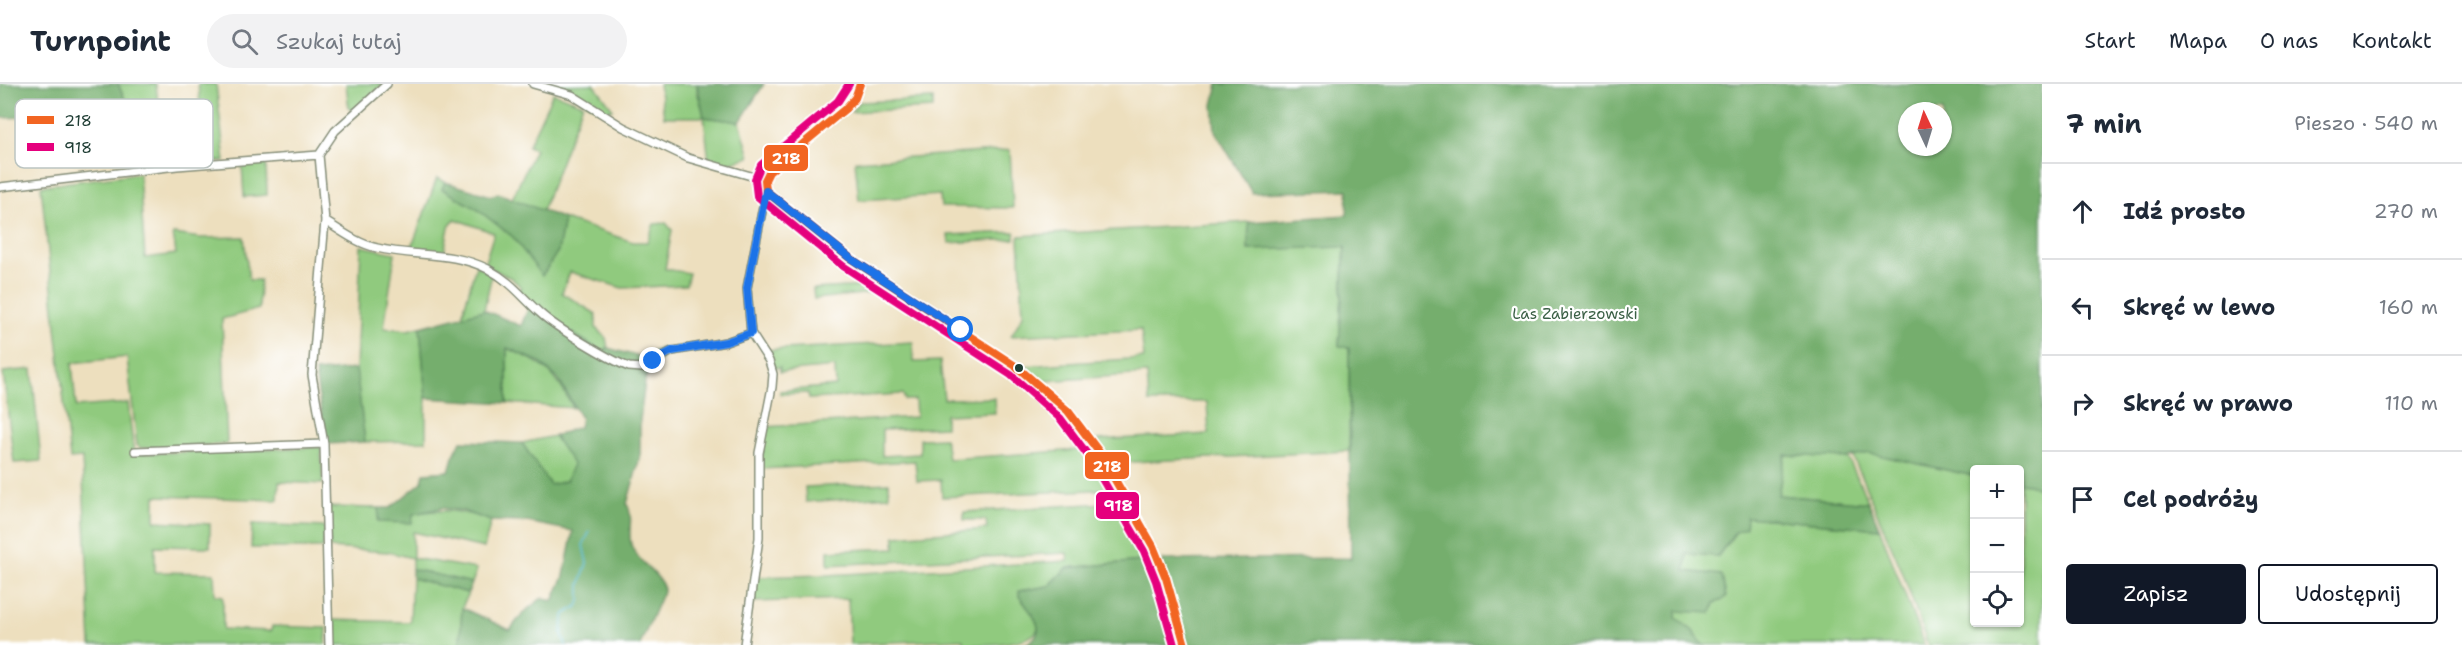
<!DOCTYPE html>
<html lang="pl">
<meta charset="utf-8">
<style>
body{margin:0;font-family:"Shantell Sans",sans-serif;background:#f2f2f3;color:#1f2937}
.controls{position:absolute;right:18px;bottom:18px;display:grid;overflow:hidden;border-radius:6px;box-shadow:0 2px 4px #0004}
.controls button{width:54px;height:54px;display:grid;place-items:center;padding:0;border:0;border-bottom:2px solid #e0e1e3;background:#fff;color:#1f2937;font:30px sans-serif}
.compass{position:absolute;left:1898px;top:18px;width:54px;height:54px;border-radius:50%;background:#fff;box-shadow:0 2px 4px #0004;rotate:356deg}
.stop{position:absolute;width:18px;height:18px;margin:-14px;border:4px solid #1a73e8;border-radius:50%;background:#fff}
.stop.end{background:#1a73e8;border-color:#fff;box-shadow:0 2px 6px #0008}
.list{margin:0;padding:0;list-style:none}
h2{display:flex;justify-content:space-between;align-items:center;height:78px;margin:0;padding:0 24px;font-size:26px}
h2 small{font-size:20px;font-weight:400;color:#747a83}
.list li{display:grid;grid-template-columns:39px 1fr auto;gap:18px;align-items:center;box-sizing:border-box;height:96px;padding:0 24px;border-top:2px solid #e0e1e3}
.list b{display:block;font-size:22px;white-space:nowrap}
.list em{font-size:20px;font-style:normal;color:#747a83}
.actions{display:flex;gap:12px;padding:18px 24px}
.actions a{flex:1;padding:14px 0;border:2px solid #111827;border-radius:6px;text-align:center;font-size:21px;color:#111827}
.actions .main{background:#111827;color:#fff}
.icon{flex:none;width:33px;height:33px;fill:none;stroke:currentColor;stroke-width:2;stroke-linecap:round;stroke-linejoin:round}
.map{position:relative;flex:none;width:2042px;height:561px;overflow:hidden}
header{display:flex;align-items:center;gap:36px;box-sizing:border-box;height:84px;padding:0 30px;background:#fff;border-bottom:2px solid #e0e1e3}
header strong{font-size:28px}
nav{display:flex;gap:33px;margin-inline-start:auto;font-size:21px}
.search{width:420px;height:54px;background:#f2f2f3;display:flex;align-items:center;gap:15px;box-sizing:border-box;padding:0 21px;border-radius:33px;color:#747a83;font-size:22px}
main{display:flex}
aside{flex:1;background:#fff}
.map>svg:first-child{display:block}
.green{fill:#90ca7e;stroke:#588459;stroke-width:1.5}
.forest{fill:#74ae6d;stroke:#4a7650;stroke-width:1.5;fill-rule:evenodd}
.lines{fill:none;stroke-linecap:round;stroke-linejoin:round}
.stream{stroke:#59bed7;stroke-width:1.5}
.minor-casing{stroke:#868e79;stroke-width:10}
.minor{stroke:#fff;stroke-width:7}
.bus-1-casing{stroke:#fff;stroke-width:12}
.bus-2-casing{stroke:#fff;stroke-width:12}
.bus-1{stroke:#f26522;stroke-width:8}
.bus-2{stroke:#e5007d;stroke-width:8}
.route{stroke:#1a73e8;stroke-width:8}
.bus-dot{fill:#1f3d34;stroke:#fff;stroke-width:2}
.labels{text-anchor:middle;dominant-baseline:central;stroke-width:4.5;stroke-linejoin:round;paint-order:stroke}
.park-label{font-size:15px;fill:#3b6046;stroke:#fff}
.key{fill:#fff;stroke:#bcc5c2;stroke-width:1.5}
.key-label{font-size:16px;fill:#1f3d34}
.line-badge{stroke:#fff;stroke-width:2}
.badge-label{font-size:16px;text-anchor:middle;font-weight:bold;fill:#fff}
</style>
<header>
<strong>Turnpoint</strong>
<div class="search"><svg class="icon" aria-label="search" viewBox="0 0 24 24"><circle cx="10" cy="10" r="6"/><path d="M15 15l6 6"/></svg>Szukaj tutaj</div>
<nav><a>Start</a><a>Mapa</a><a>O nas</a><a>Kontakt</a></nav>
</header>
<main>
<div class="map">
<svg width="2042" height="561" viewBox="0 0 2042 561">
<rect width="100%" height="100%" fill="#fff"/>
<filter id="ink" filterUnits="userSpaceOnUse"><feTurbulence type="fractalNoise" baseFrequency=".0167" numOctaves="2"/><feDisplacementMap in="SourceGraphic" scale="12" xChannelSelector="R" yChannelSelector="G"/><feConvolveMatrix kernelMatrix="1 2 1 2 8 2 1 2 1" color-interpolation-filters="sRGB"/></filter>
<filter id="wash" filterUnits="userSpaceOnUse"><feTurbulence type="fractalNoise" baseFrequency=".008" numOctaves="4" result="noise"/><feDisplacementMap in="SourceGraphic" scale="24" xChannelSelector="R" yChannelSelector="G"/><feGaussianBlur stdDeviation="1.35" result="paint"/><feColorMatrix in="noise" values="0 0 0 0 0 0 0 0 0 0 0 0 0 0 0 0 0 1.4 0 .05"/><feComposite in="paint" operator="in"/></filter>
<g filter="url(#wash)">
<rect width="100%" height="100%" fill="#eddfbe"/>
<!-- green -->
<path class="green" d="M118 0H156L158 19 128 23Z
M198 0H216L225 77 206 78Z
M346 0H384L354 27 349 25Z
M594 0 613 25 604 28 554 1Z
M659 0H697V8L705 33 740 38 750 73 721 81 709 78 704 33H664Z
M553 9 583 20 542 127 512 115 535 65 528 62Z
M933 15V24L851 28 859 18Z
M1010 66 1013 124 941 123 940 111 859 116 855 77Z
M266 80 267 111 244 113 242 81Z
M139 89 145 174 176 170 173 150 200 154 244 153 249 196H260L259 225 222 235 227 360 140 364 137 361 127 273 72 279 76 323 128 319 134 370 321 363 323 400 279 398 278 416 155 412V437L210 440V463L155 462V488L214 489 215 511 223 512V545L271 547 272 542 327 544 326 560 91 561 82 374 70 375 41 102Z
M437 94 445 98 442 105 474 123 513 153 542 191 558 167 564 135 633 158H647L654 140 666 139 672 146 665 185 689 189 686 201 622 204 570 188 562 209 596 230V244L606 254 608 264 601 267 554 244 518 207 522 204 511 194 484 181 494 149 455 135 449 143 444 168 411 165Z
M1249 138 1248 166 1345 162 1339 261 1349 264V367L1112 379 1097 356 1209 350 1207 318H1149L1147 290 1045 297 1023 282 1144 274 1141 246 1011 252 1023 231 1019 152Z
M1015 148V155L949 159 948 151Z
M361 162 395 169 384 244 408 246 420 243 426 314V357L365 358 356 285Z
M476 181 492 190 484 226 462 232Z
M883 201 892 207 814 215 813 205Z
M913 258 914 278 940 277 944 315 994 314 995 329 945 331V343L882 346V372L920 370V355L945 354 948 375 1092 365 1115 405 942 413 941 396 917 397 915 377 761 385 765 343 916 333 915 316H905L903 310 809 315 808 309 780 310V307L836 302 835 283 780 288V283L775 284 766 266Z
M507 264C545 281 554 286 573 324L507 319Z
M32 285 41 377 14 379 3 288Z
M554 352 574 380 566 397 550 401 522 359Z
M1869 369 1974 392V538H2020V399L2030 400 2042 408V561H1928L1902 487 1853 373Z
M1785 371 1848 374 1869 419 1778 411Z
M889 399V412L806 418 805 403Z
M1122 418 1152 476 1067 484 1049 502 1020 507 1019 512C1024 520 1035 530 1037 539 1046 561 981 561 963 561V555L850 560 848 515 753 518 756 493 827 491 1068 477 1067 469 828 481V467L895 464V452L987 445 986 436H964V428Z
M328 423 379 424 378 438H412V430C445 424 460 426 491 437L484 464 413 448V474L477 485 472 499 412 485V474L388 468 330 464Z
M1747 433 1880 445 1924 561H1703L1693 547 1676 534 1677 526 1714 520 1725 513 1685 487 1687 470 1718 472Z
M252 440 325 443 323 464H251Z
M412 494 468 509 462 524 460 561H331V536L410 538Z"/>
<!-- forest -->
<path class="forest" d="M0 0H118L128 23 111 40 98 39 54 28 26 33 0 34Z
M697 0H764L740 38 704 33Z
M1218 0H2042V408L2030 400 2020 399V386H1974V392L1869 369 1848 374 1785 371 1778 411 1869 419 1880 445 1747 433 1746 444 1734 449 1718 472 1687 470 1685 487 1722 491 1726 513 1714 520 1711 529 1677 527 1676 534 1693 547 1703 561H1187L1162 476 1351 474 1349 264 1339 262 1345 163 1248 166 1249 138 1347 131 1348 106 1252 109 1215 47 1213 21ZM1907 27H1943V63H1907Z
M445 98 491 112 498 109 564 135 558 167 542 192 513 153 477 125 442 105Z
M529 222 601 267 608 264 640 273 661 264 665 272 650 284 645 297 640 336V373L627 420C635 435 626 448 632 463 639 480 659 488 664 505L640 561H460L462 524 510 546 523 529 542 514 553 517 564 492 573 447 527 438 491 437 463 427 442 424 413 430 412 439 378 438 379 424H390L422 398 424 389 449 387 453 373 461 357 522 359 550 401 566 397 573 380 554 352 579 343 581 334 558 295 539 278 507 264V319L426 314 420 243 484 226 521 242Z
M356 285 365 358 326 360 315 288Z
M1152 476 1169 518 1181 561H1023C1053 549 1031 529 1019 512V507L1049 502 1067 484Z
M412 485 472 499 468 509 412 494Z"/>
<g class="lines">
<!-- stream -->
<path class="stream" d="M566 561 562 550 563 536 565 530 578 522 580 517V501L587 479 583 461 590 447"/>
</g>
</g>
<g filter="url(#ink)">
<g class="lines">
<defs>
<path id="minor" d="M533 0 572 11 623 43 688 74 765 96
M0 103 177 82 319 71
M766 107 850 174 1017 283 1068 327 1099 368 1153 462 1166 494 1185 561
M325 137C341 147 358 160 377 164 415 173 452 167 488 185 512 198 521 212 540 229 555 243 610 276 629 283L642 284 672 267 726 258 751 249
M135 367 324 360
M329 561 324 360 312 291 325 137 319 71 335 47 387 0
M744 561 759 454V369L772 303 773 290 769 277 751 249 747 204 766 107 765 96 773 84 845 25 855 14 860 0"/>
</defs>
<!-- minor casing -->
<use href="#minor" class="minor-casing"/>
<!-- minor -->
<use href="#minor" class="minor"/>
<defs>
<path id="bus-1" d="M860 0 855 14 845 25 769 88 765 96 766 107 850 174 1017 283 1068 327 1099 368 1153 462 1166 494 1185 561"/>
<path id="bus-2" d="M849 0 838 17 761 81 755 95 757 112 843 182 1011 291 1060 334 1090 374 1144 467 1156 497 1174 561"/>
</defs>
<!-- bus-1 casing -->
<use href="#bus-1" class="bus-1-casing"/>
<!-- bus-2 casing -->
<use href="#bus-2" class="bus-2-casing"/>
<!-- bus-1 -->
<use href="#bus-1" class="bus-1"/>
<!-- bus-2 -->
<use href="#bus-2" class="bus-2"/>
</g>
</g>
<g class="lines" filter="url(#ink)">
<!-- route -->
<path class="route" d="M653 277 672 267 726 258 751 249 747 204 766 107 850 174 961 246"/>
</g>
<!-- markers -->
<circle class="bus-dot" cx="1019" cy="284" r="5"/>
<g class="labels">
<!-- park labels -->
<g class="park-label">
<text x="1575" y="230">Las Zabierzowski</text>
</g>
</g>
<!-- legend -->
<rect x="15" y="15" width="198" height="69" rx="9" class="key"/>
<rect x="27" y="32" width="27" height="8" fill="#f26522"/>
<rect x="27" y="59" width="27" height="8" fill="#e5007d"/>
<g class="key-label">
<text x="64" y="42">218</text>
<text x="64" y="69">918</text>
</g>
<g class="line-badge">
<rect x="763" y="60" width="46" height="28" rx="6" fill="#f26522"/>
<rect x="1084" y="367" width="46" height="29" rx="6" fill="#f26522"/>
<rect x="1095" y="407" width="45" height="29" rx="6" fill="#e5007d"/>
</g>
<g class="badge-label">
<text x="786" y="80">218</text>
<text x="1107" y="388">218</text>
<text x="1118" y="427">918</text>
</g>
</svg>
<div class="controls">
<button>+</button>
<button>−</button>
<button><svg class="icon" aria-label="locate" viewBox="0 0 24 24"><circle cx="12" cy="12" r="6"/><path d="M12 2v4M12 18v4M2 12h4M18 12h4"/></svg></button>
</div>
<svg class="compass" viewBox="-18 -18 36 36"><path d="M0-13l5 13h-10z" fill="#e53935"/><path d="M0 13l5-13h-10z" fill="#747a83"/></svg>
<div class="stop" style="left:961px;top:246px"></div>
<div class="stop end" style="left:653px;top:277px"></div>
</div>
<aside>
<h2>7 min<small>Pieszo · 540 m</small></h2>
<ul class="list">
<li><svg class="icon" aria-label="ahead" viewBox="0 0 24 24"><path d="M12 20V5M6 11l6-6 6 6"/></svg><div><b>Idź prosto</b></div><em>270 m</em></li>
<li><svg class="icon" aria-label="left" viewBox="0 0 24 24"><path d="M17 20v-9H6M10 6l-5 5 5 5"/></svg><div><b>Skręć w lewo</b></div><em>160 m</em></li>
<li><svg class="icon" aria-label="right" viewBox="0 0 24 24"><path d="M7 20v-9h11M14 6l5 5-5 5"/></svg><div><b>Skręć w prawo</b></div><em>110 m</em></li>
<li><svg class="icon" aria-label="arrive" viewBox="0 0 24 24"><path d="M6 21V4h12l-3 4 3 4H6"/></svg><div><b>Cel podróży</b></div></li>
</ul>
<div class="actions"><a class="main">Zapisz</a><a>Udostępnij</a></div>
</aside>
</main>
